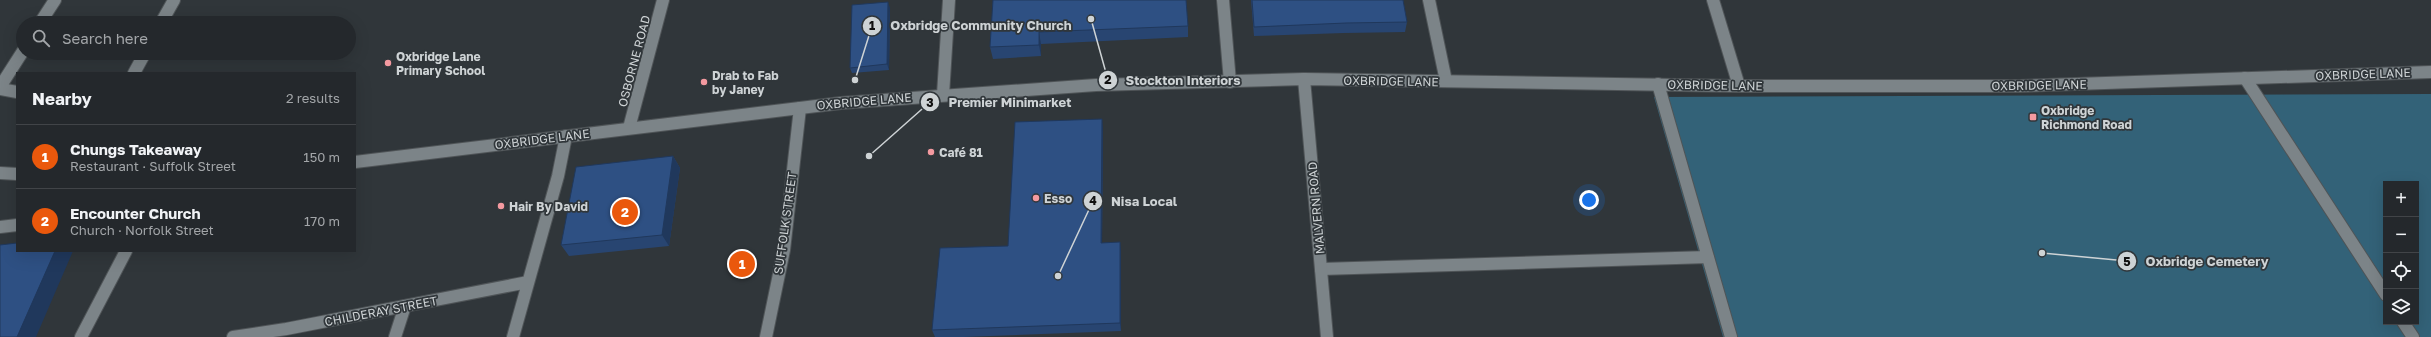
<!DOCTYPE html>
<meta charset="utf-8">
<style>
body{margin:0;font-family:"Golos Text",sans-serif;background:#303438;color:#f1f3f6}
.controls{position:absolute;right:12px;bottom:12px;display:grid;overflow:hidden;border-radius:0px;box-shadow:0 4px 16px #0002}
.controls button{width:36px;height:36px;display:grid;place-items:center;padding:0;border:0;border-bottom:1px solid #414448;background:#24282c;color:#f1f3f6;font:20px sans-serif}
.you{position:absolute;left:1589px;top:200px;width:14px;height:14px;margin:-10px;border:3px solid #fff;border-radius:50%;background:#1a73e8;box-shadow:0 0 0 6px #1a73e833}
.badge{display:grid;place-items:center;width:26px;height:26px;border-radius:50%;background:#ea580c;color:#fff;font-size:13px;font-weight:700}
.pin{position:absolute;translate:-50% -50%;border:2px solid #fff;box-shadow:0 1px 4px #0006}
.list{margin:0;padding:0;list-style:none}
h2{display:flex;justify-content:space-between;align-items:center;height:52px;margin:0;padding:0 16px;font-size:17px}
h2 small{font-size:13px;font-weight:400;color:#a3a6a9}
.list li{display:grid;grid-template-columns:26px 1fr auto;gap:12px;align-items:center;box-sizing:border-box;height:64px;padding:0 16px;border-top:1px solid #414448}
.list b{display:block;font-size:15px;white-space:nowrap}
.list p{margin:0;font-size:13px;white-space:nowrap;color:#a3a6a9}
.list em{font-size:13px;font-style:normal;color:#a3a6a9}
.icon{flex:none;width:22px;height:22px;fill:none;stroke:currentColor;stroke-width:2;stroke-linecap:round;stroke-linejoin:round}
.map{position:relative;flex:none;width:2431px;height:337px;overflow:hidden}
.search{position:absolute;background:#24282c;box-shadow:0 4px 16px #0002;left:16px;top:16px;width:340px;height:44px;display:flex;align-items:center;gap:10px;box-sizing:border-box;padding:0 14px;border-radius:22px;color:#a3a6a9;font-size:15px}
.panel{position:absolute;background:#24282c;box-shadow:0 4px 16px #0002;left:16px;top:72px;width:340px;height:180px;border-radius:0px}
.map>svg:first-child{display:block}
.green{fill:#336278;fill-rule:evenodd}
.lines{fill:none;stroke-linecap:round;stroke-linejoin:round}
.lane-casing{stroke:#4f5457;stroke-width:14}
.street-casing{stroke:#4f5457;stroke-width:14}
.secondary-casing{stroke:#4f5457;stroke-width:14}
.lane{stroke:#7c8488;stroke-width:12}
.street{stroke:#7c8488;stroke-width:12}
.secondary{stroke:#7c8488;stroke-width:12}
.wall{fill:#284571}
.shaded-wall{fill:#20385c}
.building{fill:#2e5083;stroke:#20385c}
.poi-dot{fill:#f49aa0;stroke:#30363a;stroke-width:1.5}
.labels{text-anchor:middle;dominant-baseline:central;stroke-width:3.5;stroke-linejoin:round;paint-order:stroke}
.poi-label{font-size:12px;font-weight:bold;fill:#ced3d5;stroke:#30363a;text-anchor:start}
.street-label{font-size:12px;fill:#ced3d5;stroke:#30363a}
.leader{fill:none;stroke:#ced3d5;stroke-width:1.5}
.callout-dot{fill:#ced3d5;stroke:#30363a;stroke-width:1.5}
.mark-label{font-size:12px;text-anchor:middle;font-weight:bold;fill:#111}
.callout-label{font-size:13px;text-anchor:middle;font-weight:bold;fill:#ced3d5;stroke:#30363a;stroke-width:3.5;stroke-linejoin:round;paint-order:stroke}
</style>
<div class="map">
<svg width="2431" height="337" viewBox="0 0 2431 337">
<rect width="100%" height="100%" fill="#30363a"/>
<!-- green -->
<path class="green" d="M2431 94V337H1723L1654 97ZM2386 184H2416V322H2386Z"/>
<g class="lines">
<defs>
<path id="lane" d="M40 23 55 0
M2245 78 2386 295
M1658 84 1731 337
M0 87 23 51
M0 89 17 92
M1321 269 1708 257
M2403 322 2413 337
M395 337 405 306"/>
<path id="street" d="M1223 0 1230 82
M1429 0 1446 81
M1713 0 1739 86
M161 23 174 0
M134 73 145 53
M1304 79 1327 337
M943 95 949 0
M629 128 663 0
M0 227 17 225
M81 337 126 251
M233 337 286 329 528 282
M513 337 558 176 566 136
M766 337 784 250 800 108"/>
<path id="secondary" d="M355 162 841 103 1096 85 1304 79 1739 86H2019L2431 72
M0 173 17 174"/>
</defs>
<!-- lane casing -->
<use href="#lane" class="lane-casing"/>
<!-- street casing -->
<use href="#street" class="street-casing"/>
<!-- secondary casing -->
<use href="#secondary" class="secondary-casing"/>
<!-- lane -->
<use href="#lane" class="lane"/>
<!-- street -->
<use href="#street" class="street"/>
<!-- secondary -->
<use href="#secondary" class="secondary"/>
</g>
<!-- wall -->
<path class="wall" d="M993 0 1188 26V37L1041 44V56L993 59 990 47Z
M1251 0H1403L1407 22 1405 32 1344 33 1254 36Z
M890 8 889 70 852 73 850 68Z
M1103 128 1102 243 1121 251V331L964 337H935L932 330 1008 246Z
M673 156 680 168 669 246 569 256 561 245Z"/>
<!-- shaded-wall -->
<path class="shaded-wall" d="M888 2 890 8 889 70 887 64Z
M1039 32 1041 44V56L1039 45Z
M1102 119 1103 128 1102 252 1101 243Z
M673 156 680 168 669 246 662 235Z
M1120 242 1121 251V331L1120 323Z
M55 251H73L36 337H17Z"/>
<!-- building -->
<path class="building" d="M993 0H1186L1188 26 1039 32V45L990 47Z
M1252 0H1403L1407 22 1346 23 1254 27Z
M888 2 887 64 850 68 852 5Z
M1102 119 1101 243 1120 242V323L932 330 940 248 1008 246 1015 122Z
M673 156 662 235 561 245 576 167Z
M17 243V251H55L17 337H0V245Z"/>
<!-- markers -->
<g class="poi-dot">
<circle cx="388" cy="63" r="4"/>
<circle cx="704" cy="82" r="4"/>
<rect x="2029" y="113" width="8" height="8" rx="2"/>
<circle cx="931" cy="152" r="4"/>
<circle cx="1036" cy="198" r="4"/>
<circle cx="501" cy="206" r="4"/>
</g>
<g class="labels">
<!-- poi labels -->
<g class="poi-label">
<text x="396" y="56">Oxbridge Lane<tspan x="396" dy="14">Primary School</tspan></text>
<text x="712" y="75">Drab to Fab<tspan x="712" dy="14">by Janey</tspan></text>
<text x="2041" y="110">Oxbridge<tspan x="2041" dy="14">Richmond Road</tspan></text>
<text x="939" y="152">Café 81</text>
<text x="1044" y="198">Esso</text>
<text x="509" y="206">Hair By David</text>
</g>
<!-- street labels -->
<g class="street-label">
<text transform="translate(634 61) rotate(-75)">OSBORNE ROAD</text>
<text transform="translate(2363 74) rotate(-2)">OXBRIDGE LANE</text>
<text transform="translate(1391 81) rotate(1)">OXBRIDGE LANE</text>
<text transform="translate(1715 85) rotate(1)">OXBRIDGE LANE</text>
<text transform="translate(2039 85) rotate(-1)">OXBRIDGE LANE</text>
<text transform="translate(864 101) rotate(-5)">OXBRIDGE LANE</text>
<text transform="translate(542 139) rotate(-7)">OXBRIDGE LANE</text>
<text transform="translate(1316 208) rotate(-95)">MALVERN ROAD</text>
<text transform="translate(785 223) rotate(-82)">SUFFOLK STREET</text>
<text transform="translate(381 311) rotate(-11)">CHILDERAY STREET</text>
</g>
</g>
<!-- callouts -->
<path class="leader" d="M855 80L872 26M1091 19L1108 80M869 156L930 102M1058 276L1093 201M2042 253L2127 261"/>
<g class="callout-dot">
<circle cx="855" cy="80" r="4"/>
<circle cx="1091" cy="19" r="4"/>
<circle cx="869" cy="156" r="4"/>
<circle cx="1058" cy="276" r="4"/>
<circle cx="2042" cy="253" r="4"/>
<circle cx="872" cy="26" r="10"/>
<circle cx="1108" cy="80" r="10"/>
<circle cx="930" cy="102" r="10"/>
<circle cx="1093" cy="201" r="10"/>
<circle cx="2127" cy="261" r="10"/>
</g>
<g class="mark-label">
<text x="872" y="30">1</text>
<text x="1108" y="84">2</text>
<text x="930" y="107">3</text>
<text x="1093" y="205">4</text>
<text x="2127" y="266">5</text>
</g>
<g class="callout-label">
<text x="981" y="30">Oxbridge Community Church</text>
<text x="1183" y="85">Stockton Interiors</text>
<text x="1010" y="107">Premier Minimarket</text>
<text x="1144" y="206">Nisa Local</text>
<text x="2207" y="266">Oxbridge Cemetery</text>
</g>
</svg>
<div class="controls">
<button>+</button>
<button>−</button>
<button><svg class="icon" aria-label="locate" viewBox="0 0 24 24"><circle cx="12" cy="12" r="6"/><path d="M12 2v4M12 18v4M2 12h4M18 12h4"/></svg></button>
<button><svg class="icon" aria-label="layers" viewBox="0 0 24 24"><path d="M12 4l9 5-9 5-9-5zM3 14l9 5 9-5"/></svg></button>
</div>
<div class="you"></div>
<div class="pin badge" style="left:742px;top:264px">1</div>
<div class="pin badge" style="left:625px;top:212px">2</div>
<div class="search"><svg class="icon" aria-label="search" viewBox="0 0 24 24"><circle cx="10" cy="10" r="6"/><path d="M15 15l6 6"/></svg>Search here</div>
<section class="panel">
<h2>Nearby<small>2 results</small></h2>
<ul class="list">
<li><span class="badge">1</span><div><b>Chungs Takeaway</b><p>Restaurant · Suffolk Street</p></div><em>150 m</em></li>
<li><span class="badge">2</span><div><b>Encounter Church</b><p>Church · Norfolk Street</p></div><em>170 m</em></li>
</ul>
</section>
</div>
